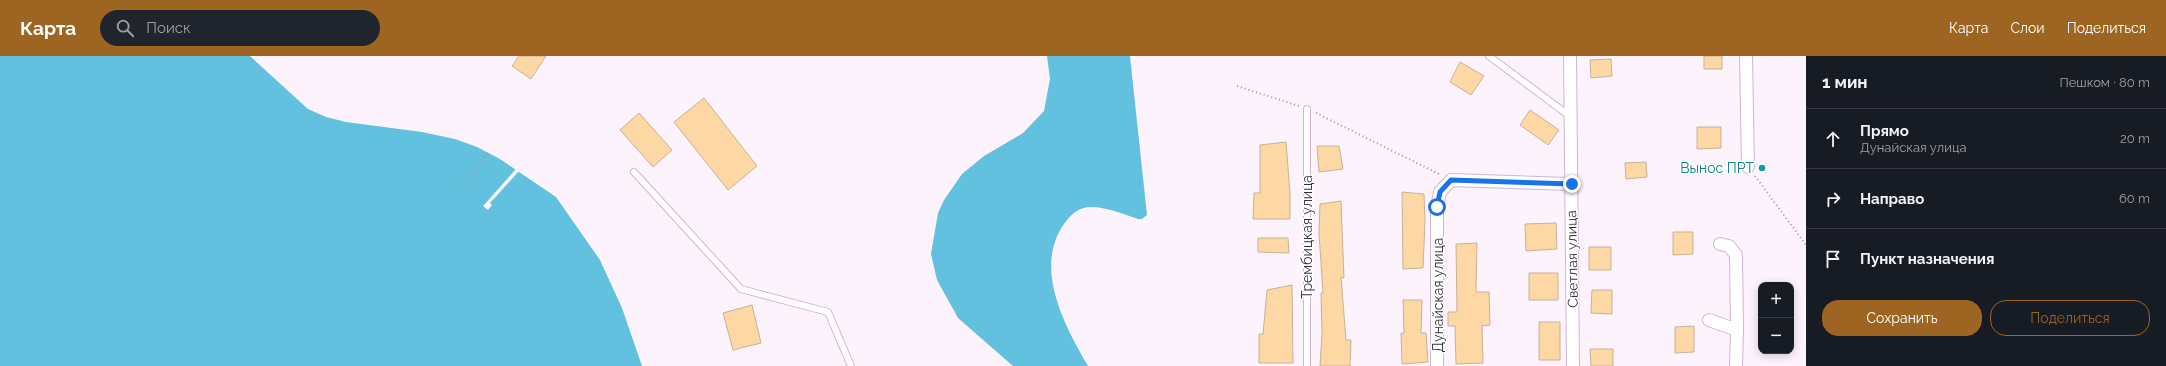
<!DOCTYPE html>
<html lang="ru">
<meta charset="utf-8">
<style>
body{margin:0;font-family:Raleway,sans-serif;background:#20242c;color:#f1f3f6}
.controls{position:absolute;right:12px;bottom:12px;display:grid;overflow:hidden;border-radius:8px;box-shadow:0 2px 10px #0003}
.controls button{width:36px;height:36px;display:grid;place-items:center;padding:0;border:0;border-bottom:1px solid #363941;background:#171b24;color:#f1f3f6;font:20px sans-serif}
.stop{position:absolute;width:12px;height:12px;margin:-9px;border:3px solid #1a73e8;border-radius:50%;background:#fff}
.stop.end{background:#1a73e8;border-color:#fff;box-shadow:0 1px 4px #0008}
.list{margin:0;padding:0;list-style:none}
h2{display:flex;justify-content:space-between;align-items:center;height:52px;margin:0;padding:0 16px;font-size:17px}
h2 small{font-size:13px;font-weight:400;color:#9ea1a6}
.list li{display:grid;grid-template-columns:26px 1fr auto;gap:12px;align-items:center;box-sizing:border-box;height:60px;padding:0 16px;border-top:1px solid #363941}
.list b{display:block;font-size:15px;white-space:nowrap}
.list p{margin:0;font-size:13px;white-space:nowrap;color:#9ea1a6}
.list em{font-size:13px;font-style:normal;color:#9ea1a6}
.actions{display:flex;gap:8px;padding:12px 16px}
.actions a{flex:1;padding:9px 0;border:1px solid #9d6422;border-radius:16px;text-align:center;font-size:14px;color:#9d6422}
.actions .main{background:#9d6422;color:#fff}
.icon{flex:none;width:22px;height:22px;fill:none;stroke:currentColor;stroke-width:2;stroke-linecap:round;stroke-linejoin:round}
.map{position:relative;flex:none;width:1806px;height:310px;overflow:hidden}
header{display:flex;align-items:center;gap:24px;box-sizing:border-box;height:56px;padding:0 20px;background:#9d6422;color:#fff}
header strong{font-size:19px}
nav{display:flex;gap:22px;margin-inline-start:auto;font-size:14px}
.search{width:280px;height:36px;background:#20242c;display:flex;align-items:center;gap:10px;box-sizing:border-box;padding:0 14px;border-radius:22px;color:#9ea1a6;font-size:15px}
main{display:flex}
aside{flex:1;background:#171b24}
.map>svg:first-child{display:block}
.water{fill:#62c1df}
.pier{fill:#fdf3fd}
.building{fill:#fed8a4;stroke:#c5b298}
.lines{fill:none;stroke-linecap:round;stroke-linejoin:round}
.service-casing{stroke:#cfb7cf;stroke-width:8}
.minor-casing{stroke:#cfb7cf;stroke-width:14}
.path{stroke:#a096a0;stroke-width:2;stroke-dasharray:1 3;stroke-linecap:butt}
.service{stroke:#fff;stroke-width:6}
.minor{stroke:#fff;stroke-width:12}
.route{stroke:#1a73e8;stroke-width:5}
.culture-dot{fill:#0f9aa8;stroke:#fff;stroke-width:1.5}
.labels{text-anchor:middle;dominant-baseline:central;stroke-width:3;stroke-linejoin:round;paint-order:stroke}
.culture-label{font-size:14px;fill:#0d838f;stroke:#fff;text-anchor:end}
.street-label{font-size:14px;fill:#3a303a;stroke:#fff}
</style>
<header>
<strong>Карта</strong>
<div class="search"><svg class="icon" aria-label="search" viewBox="0 0 24 24"><circle cx="10" cy="10" r="6"/><path d="M15 15l6 6"/></svg>Поиск</div>
<nav><a>Карта</a><a>Слои</a><a>Поделиться</a></nav>
</header>
<main>
<div class="map">
<svg width="1806" height="310" viewBox="0 0 1806 310">
<rect width="100%" height="100%" fill="#fdf3fd"/>
<!-- water -->
<path class="water" d="M0 0H250L308 53 326 61 346 66 422 76 455 83 477 91 500 103 556 141 600 204 622 252 642 310H0Z
M1047 0H1130L1147 159 1142 163H1138C1123 158 1107 151 1091 151 1079 151 1071 158 1064 168 1033 212 1065 270 1088 310H1013L958 262 937 224 931 198 938 157 944 144 962 118 984 100 1023 77 1044 55 1050 23Z"/>
<!-- pier -->
<path class="pier" d="M516 113 519 115 490 147 492 149 488 154 483 150Z"/>
<!-- building -->
<path class="building" d="M519 0H546L531 23 512 10Z
M1704 0H1722V13H1704Z
M1611 3 1612 20 1591 22 1590 4Z
M1460 6 1484 20 1471 39 1450 26Z
M704 42 757 110 728 134 674 66Z
M1530 54 1559 74 1548 89 1520 69Z
M639 57 672 94 653 111 620 74Z
M1697 71H1721V92L1697 93Z
M1286 86 1290 137V163H1253L1254 137H1260V89Z
M1317 90H1339L1343 113 1319 116Z
M1646 106 1647 121 1626 123 1625 107Z
M1402 136 1424 138 1425 166 1423 212 1403 213Z
M1341 145 1344 222 1341 221 1346 284H1351L1350 310H1320L1322 277 1321 237H1323L1319 177 1320 148Z
M1556 167 1557 193 1526 195 1525 168Z
M1673 176H1693V198L1673 199Z
M1258 182H1288L1289 197 1258 196Z
M1477 187 1476 236H1489L1490 269 1482 270 1483 307 1456 308 1455 270H1448V256H1457L1456 188Z
M1589 191H1611V214H1589Z
M1529 217H1558V244H1529Z
M1292 229 1293 307H1259V278H1263L1267 234Z
M1592 234H1612V258L1591 257Z
M1403 244H1422L1421 277H1426L1428 306 1402 308 1401 277H1404Z
M752 249 761 287 733 294 723 257Z
M1539 266H1560V304H1539Z
M1694 270V296L1675 297V271Z
M1590 293H1613V310H1591Z"/>
<g class="lines">
<defs>
<path id="service" d="M1489 0 1571 61
M1307 53V310
M634 116 741 233 828 256 851 310"/>
<path id="minor" d="M1570 0 1573 310
M1746 0 1748 111
M1720 188 1729 190 1736 199 1737 274
M1709 264 1737 274 1736 310
M1437 310V151L1440 136 1451 124 1572 128"/>
</defs>
<!-- service casing -->
<use href="#service" class="service-casing"/>
<!-- minor casing -->
<use href="#minor" class="minor-casing"/>
<!-- path -->
<path class="path" d="M1237 30 1299 50
M1316 57 1439 118
M1755 120 1806 189
M463 135 488 96"/>
<!-- service -->
<use href="#service" class="service"/>
<!-- minor -->
<use href="#minor" class="minor"/>
</g>
<g class="lines">
<!-- route -->
<path class="route" d="M1437 151 1440 136 1451 124 1572 128"/>
</g>
<!-- markers -->
<circle class="culture-dot" cx="1762" cy="112" r="4"/>
<g class="labels">
<!-- culture labels -->
<g class="culture-label">
<text x="1754" y="112">Вынос ПРТ</text>
</g>
<!-- street labels -->
<g class="street-label">
<text transform="translate(1307 181) rotate(-90)">Трембицкая улица</text>
<text transform="translate(1572 203) rotate(-91)">Светлая улица</text>
<text transform="translate(1438 239) rotate(-90)">Дунайская улица</text>
</g>
</g>
</svg>
<div class="controls">
<button>+</button>
<button>−</button>
</div>
<div class="stop" style="left:1437px;top:151px"></div>
<div class="stop end" style="left:1572px;top:128px"></div>
</div>
<aside>
<h2>1 мин<small>Пешком · 80 m</small></h2>
<ul class="list">
<li><svg class="icon" aria-label="ahead" viewBox="0 0 24 24"><path d="M12 20V5M6 11l6-6 6 6"/></svg><div><b>Прямо</b><p>Дунайская улица</p></div><em>20 m</em></li>
<li><svg class="icon" aria-label="right" viewBox="0 0 24 24"><path d="M7 20v-9h11M14 6l5 5-5 5"/></svg><div><b>Направо</b></div><em>60 m</em></li>
<li><svg class="icon" aria-label="arrive" viewBox="0 0 24 24"><path d="M6 21V4h12l-3 4 3 4H6"/></svg><div><b>Пункт назначения</b></div></li>
</ul>
<div class="actions"><a class="main">Сохранить</a><a>Поделиться</a></div>
</aside>
</main>
